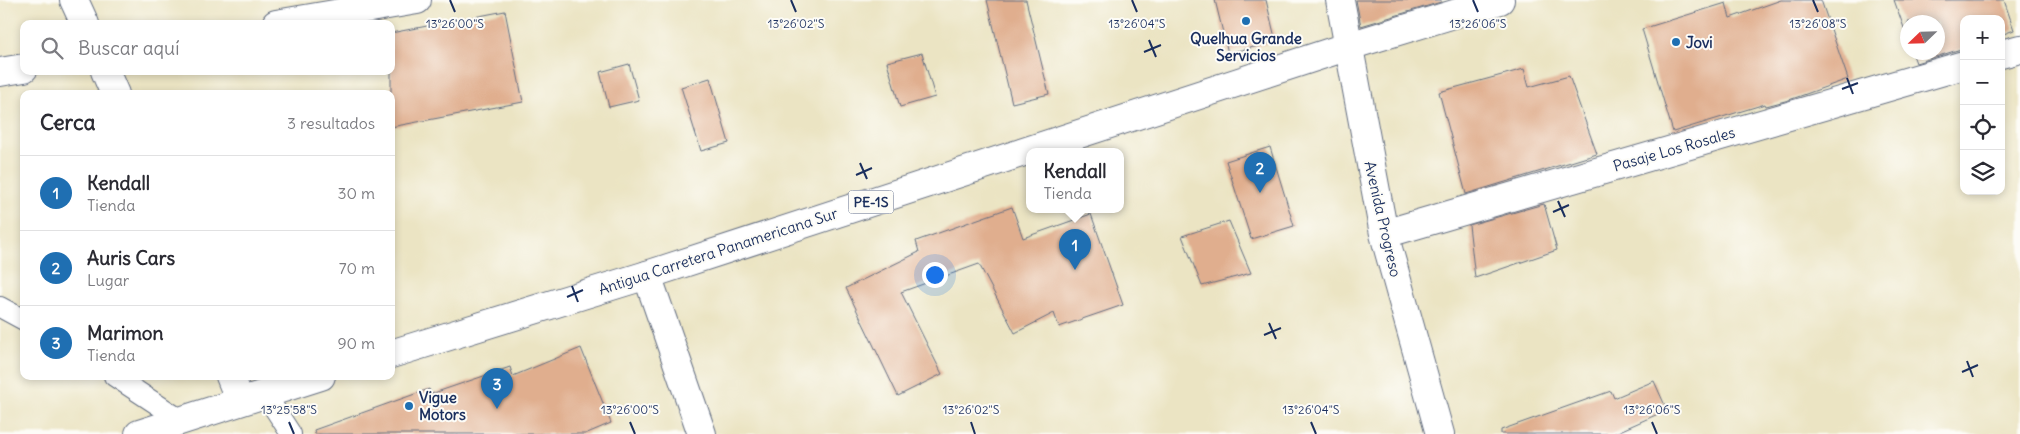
<!DOCTYPE html>
<html lang="es">
<meta charset="utf-8">
<style>
body{margin:0;font-family:Delius,sans-serif;background:#f2f2f3;color:#2b2b33}
.controls{position:absolute;right:15px;top:15px;display:grid;overflow:hidden;border-radius:10px;box-shadow:0 2px 8px #0003}
.controls button{width:45px;height:45px;display:grid;place-items:center;padding:0;border:0;border-bottom:1px solid #e1e1e2;background:#fff;color:#2b2b33;font:25px sans-serif}
.compass{position:absolute;left:1900px;top:15px;width:45px;height:45px;border-radius:50%;background:#fff;box-shadow:0 2px 8px #0003;rotate:247deg}
.you{position:absolute;left:934px;top:274px;width:18px;height:18px;margin:-12px;border:4px solid #fff;border-radius:50%;background:#1a73e8;box-shadow:0 0 0 8px #1a73e833}
.badge{display:grid;place-items:center;width:32px;height:32px;border-radius:50%;background:#1f6fb2;color:#fff;font-size:16px;font-weight:700}
.pin{position:absolute;translate:-50% -41px;filter:drop-shadow(0 1px 2px #0008)}
.pin::after{content:'';position:absolute;top:26px;width:18px;height:15px;background:inherit;clip-path:polygon(0 0,100% 0,50% 100%)}
.popup{position:absolute;left:1026px;top:148px;width:98px;height:65px;box-sizing:border-box;display:grid;place-content:center;border-radius:10px;background:#fff;filter:drop-shadow(0 1px 4px #0005);font-size:16px;white-space:nowrap;color:#7c7c81}
.popup b{font-size:19px;color:#2b2b33}
.popup::after{content:'';position:absolute;left:50%;top:100%;margin-left:-10px;border:10px solid transparent;border-top-color:#fff}
.list{margin:0;padding:0;list-style:none}
h2{display:flex;justify-content:space-between;align-items:center;height:65px;margin:0;padding:0 20px;font-size:21px}
h2 small{font-size:16px;font-weight:400;color:#7c7c81}
.list li{display:grid;grid-template-columns:32px 1fr auto;gap:15px;align-items:center;box-sizing:border-box;height:75px;padding:0 20px;border-top:1px solid #e1e1e2}
.list b{display:block;font-size:19px;white-space:nowrap}
.list p{margin:0;font-size:16px;white-space:nowrap;color:#7c7c81}
.list em{font-size:16px;font-style:normal;color:#7c7c81}
.icon{flex:none;width:28px;height:28px;fill:none;stroke:currentColor;stroke-width:2;stroke-linecap:round;stroke-linejoin:round}
.map{position:relative;flex:none;width:2020px;height:434px;overflow:hidden}
.search{position:absolute;background:#fff;box-shadow:0 2px 8px #0003;left:20px;top:20px;width:375px;height:55px;display:flex;align-items:center;gap:12px;box-sizing:border-box;padding:0 18px;border-radius:10px;color:#7c7c81;font-size:19px}
.panel{position:absolute;background:#fff;box-shadow:0 2px 8px #0003;left:20px;top:90px;width:375px;height:290px;border-radius:10px}
.map>svg:first-child{display:block}
.building{fill:#e0ae8e}
.lines{fill:none;stroke-linecap:round;stroke-linejoin:round}
.lane-casing{stroke:#646e81;stroke-width:22}
.street-casing{stroke:#646e81;stroke-width:30}
.secondary-casing{stroke:#646e81;stroke-width:30}
.highway-casing{stroke:#646e81;stroke-width:30}
.lane{stroke:#fff;stroke-width:20}
.street{stroke:#fff;stroke-width:28}
.secondary{stroke:#fff;stroke-width:28}
.highway{stroke:#fff;stroke-width:28}
.ticks{fill:none;stroke:#1b2f5e;stroke-width:2}
.poi-dot{fill:#1f6fb2;stroke:#fdfcf7;stroke-width:2}
.labels{text-anchor:middle;dominant-baseline:central;stroke-width:4;stroke-linejoin:round;paint-order:stroke}
.shield{fill:#fdfcf7;stroke:#5f6c8c;stroke-width:1}
.shield-label{font-size:14px;font-weight:bold;fill:#1b2f5e}
.poi-label{font-size:15px;font-weight:bold;fill:#1b2f5e;stroke:#fdfcf7;text-anchor:start}
.street-label{font-size:15px;fill:#1b2f5e;stroke:#fdfcf7}
.ticks-label{font-size:12px;text-anchor:middle;fill:#1b2f5e;stroke:#fdfcf7;stroke-width:4;stroke-linejoin:round;paint-order:stroke}
</style>
<div class="map">
<svg width="2020" height="434" viewBox="0 0 2020 434">
<rect width="100%" height="100%" fill="#fdfcf7"/>
<filter id="ink" filterUnits="userSpaceOnUse"><feTurbulence type="fractalNoise" baseFrequency=".02" numOctaves="2"/><feDisplacementMap in="SourceGraphic" scale="10" xChannelSelector="R" yChannelSelector="G"/><feConvolveMatrix kernelMatrix="1 2 1 2 8 2 1 2 1" color-interpolation-filters="sRGB"/></filter>
<filter id="wash" filterUnits="userSpaceOnUse"><feTurbulence type="fractalNoise" baseFrequency=".0096" numOctaves="4" result="noise"/><feDisplacementMap in="SourceGraphic" scale="20" xChannelSelector="R" yChannelSelector="G"/><feGaussianBlur stdDeviation="1.12" result="paint"/><feColorMatrix in="noise" values="0 0 0 0 0 0 0 0 0 0 0 0 0 0 0 0 0 1.4 0 .05"/><feComposite in="paint" operator="in"/></filter>
<g filter="url(#wash)">
<rect width="100%" height="100%" fill="#ebe4c3"/>
<g id="blocks">
<!-- building -->
<path class="building" d="M987 0H1026L1049 94 1012 103Z
M1215 0H1266L1276 42 1228 53Z
M1356 0H1441V2L1361 26Z
M1781 0H1821L1848 79 1789 100 1766 106 1765 104 1673 132 1642 29 1726 3 1730 18Z
M1894 0H2004L2014 30 2001 35V19H1964V48L1916 63 1912 52H1938V22H1908V39Z
M505 11 523 102 391 127V33Z
M922 53 935 97 900 107 887 62Z
M629 64 639 100 609 107 600 72Z
M1524 69 1529 87 1569 76 1597 154 1466 194 1439 92Z
M710 78 729 143 701 151 681 87Z
M1270 147 1294 226 1251 239 1226 161Z
M1544 204 1557 250 1475 278 1469 225Z
M1012 207 1023 238 1091 214 1123 305 1059 327 1054 313 1015 333 979 264 901 292 942 374 898 396 846 288 919 252 916 241Z
M1229 221 1251 273 1202 286 1182 236Z
M581 348 611 423 585 434H315L314 430 429 389 431 394 510 367 513 376Z
M1654 381 1667 410 1613 434H1501V430L1611 391 1614 398Z"/>
</g>
</g>
<g filter="url(#ink)">
<use href="#blocks" fill-opacity="0" stroke="#646e81" stroke-width="1"/>
<g class="lines">
<defs>
<path id="lane" d="M0 307 24 320
M114 376 181 420
M265 394 291 434"/>
<path id="street" d="M1340 0 1384 234 1440 434
M2001 54 2020 49
M1384 234 1964 65"/>
<path id="secondary" d="M74 0 85 24
M276 24 417 0
M105 71 115 94
M0 72 24 68
M647 275 702 434
M230 376 240 401"/>
<path id="highway" d="M391 354 647 275 1349 46 1500 0
M139 434 321 376"/>
</defs>
<!-- lane casing -->
<use href="#lane" class="lane-casing"/>
<!-- street casing -->
<use href="#street" class="street-casing"/>
<!-- secondary casing -->
<use href="#secondary" class="secondary-casing"/>
<!-- highway casing -->
<use href="#highway" class="highway-casing"/>
<!-- lane -->
<use href="#lane" class="lane"/>
<!-- street -->
<use href="#street" class="street"/>
<!-- secondary -->
<use href="#secondary" class="secondary"/>
<!-- highway -->
<use href="#highway" class="highway"/>
</g>
</g>
<!-- ticks -->
<path class="ticks" d="M450 0 455 12M791 0 796 12M1132 0 1137 12M1473 0 1478 12M1813 0 1818 12M1149 40 1156 57M1144 52 1161 45M1847 78 1853 94M1842 89 1858 83M860 163 867 179M856 175 872 168M1558 201 1565 217M1553 212 1569 205M572 286 578 302M567 297 583 290M1269 323 1276 339M1264 335 1281 328M1967 361 1973 377M1962 372 1978 365M289 422 294 434M630 422 635 434M971 422 975 434M1311 422 1316 434M1652 422 1657 434"/>
<!-- markers -->
<g class="poi-dot">
<circle cx="1246" cy="21" r="5"/>
<circle cx="1676" cy="42" r="5"/>
<circle cx="409" cy="406" r="5"/>
</g>
<g class="labels">
<!-- shield labels -->
<rect class="shield" x="848.5" y="190.5" width="45" height="23" rx="4"/>
<g class="shield-label">
<text x="871" y="202">PE-1S</text>
</g>
<!-- poi labels -->
<g class="poi-label">
<text x="1246" y="38" text-anchor="middle">Quelhua Grande<tspan x="1246" dy="17">Servicios</tspan></text>
<text x="1686" y="42">Jovi</text>
<text x="419" y="397">Vigue<tspan x="419" dy="17">Motors</tspan></text>
</g>
<!-- street labels -->
<g class="street-label">
<text transform="translate(1674 149) rotate(-16)">Pasaje Los Rosales</text>
<text transform="translate(1383 219) rotate(77)">Avenida Progreso</text>
<text transform="translate(718 251) rotate(-18)">Antigua Carretera Panamericana Sur</text>
</g>
</g>
<g class="ticks-label">
<text x="455" y="28">13°26'00"S</text>
<text x="796" y="28">13°26'02"S</text>
<text x="1137" y="28">13°26'04"S</text>
<text x="1478" y="28">13°26'06"S</text>
<text x="1818" y="28">13°26'08"S</text>
<text x="289" y="414">13°25'58"S</text>
<text x="630" y="414">13°26'00"S</text>
<text x="971" y="414">13°26'02"S</text>
<text x="1311" y="414">13°26'04"S</text>
<text x="1652" y="414">13°26'06"S</text>
</g>
</svg>
<div class="controls">
<button>+</button>
<button>−</button>
<button><svg class="icon" aria-label="locate" viewBox="0 0 24 24"><circle cx="12" cy="12" r="6"/><path d="M12 2v4M12 18v4M2 12h4M18 12h4"/></svg></button>
<button><svg class="icon" aria-label="layers" viewBox="0 0 24 24"><path d="M12 4l9 5-9 5-9-5zM3 14l9 5 9-5"/></svg></button>
</div>
<svg class="compass" viewBox="-18 -18 36 36"><path d="M0-13l5 13h-10z" fill="#e53935"/><path d="M0 13l5-13h-10z" fill="#7c7c81"/></svg>
<div class="you"></div>
<div class="pin badge" style="left:1075px;top:270px">1</div>
<div class="popup"><b>Kendall</b>Tienda</div>
<div class="pin badge" style="left:1260px;top:193px">2</div>
<div class="pin badge" style="left:497px;top:409px">3</div>
<div class="search"><svg class="icon" aria-label="search" viewBox="0 0 24 24"><circle cx="10" cy="10" r="6"/><path d="M15 15l6 6"/></svg>Buscar aquí</div>
<section class="panel">
<h2>Cerca<small>3 resultados</small></h2>
<ul class="list">
<li><span class="badge">1</span><div><b>Kendall</b><p>Tienda</p></div><em>30 m</em></li>
<li><span class="badge">2</span><div><b>Auris Cars</b><p>Lugar</p></div><em>70 m</em></li>
<li><span class="badge">3</span><div><b>Marimon</b><p>Tienda</p></div><em>90 m</em></li>
</ul>
</section>
</div>
